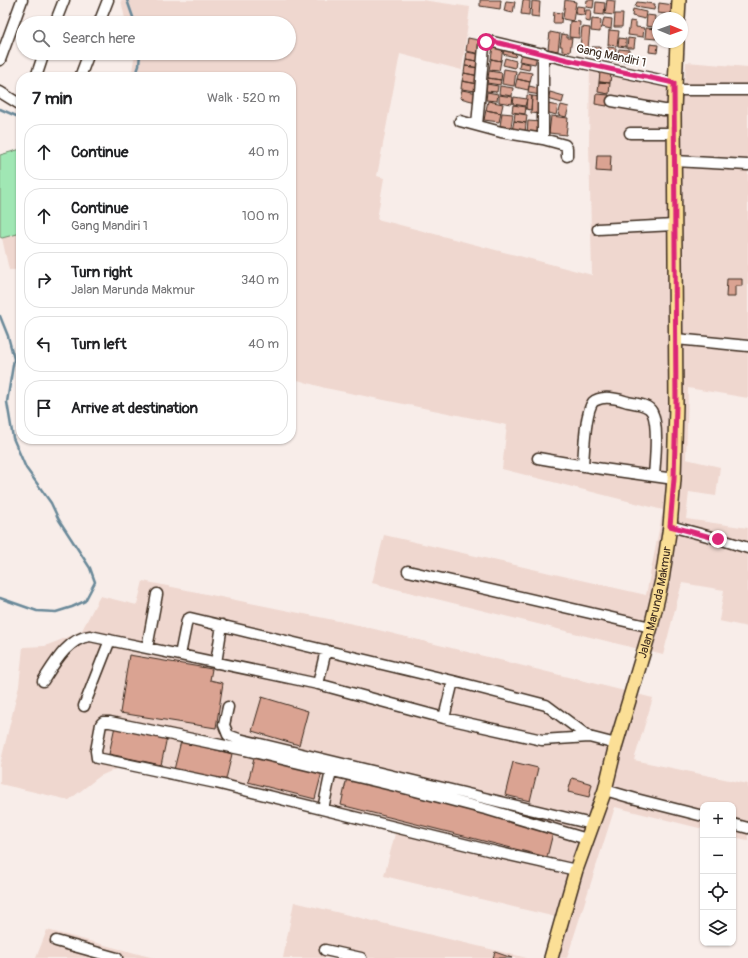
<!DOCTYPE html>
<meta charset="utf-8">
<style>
body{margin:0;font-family:Pangolin,sans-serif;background:#f2f2f2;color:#202124}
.controls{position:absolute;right:12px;bottom:12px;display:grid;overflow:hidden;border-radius:8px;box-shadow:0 1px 3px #0004}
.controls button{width:36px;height:36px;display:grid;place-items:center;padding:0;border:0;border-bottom:1px solid #e0e0e0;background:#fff;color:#202124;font:20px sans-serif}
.compass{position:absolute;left:652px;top:12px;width:36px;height:36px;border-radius:50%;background:#fff;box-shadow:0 1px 3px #0004;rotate:91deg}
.stop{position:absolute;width:12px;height:12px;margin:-9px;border:3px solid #db2777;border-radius:50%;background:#fff}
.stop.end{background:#db2777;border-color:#fff;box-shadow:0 1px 4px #0008}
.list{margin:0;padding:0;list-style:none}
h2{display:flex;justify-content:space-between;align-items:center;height:52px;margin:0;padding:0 16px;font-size:17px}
h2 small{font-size:13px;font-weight:400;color:#757577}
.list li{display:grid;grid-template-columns:26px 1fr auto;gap:12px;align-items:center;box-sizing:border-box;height:56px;margin:0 8px 8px;padding:0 8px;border:1px solid #e0e0e0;border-radius:16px}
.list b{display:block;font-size:15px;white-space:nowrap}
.list p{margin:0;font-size:13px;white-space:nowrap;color:#757577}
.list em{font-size:13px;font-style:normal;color:#757577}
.icon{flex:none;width:22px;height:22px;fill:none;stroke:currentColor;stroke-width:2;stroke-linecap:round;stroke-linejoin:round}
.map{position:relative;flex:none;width:748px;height:958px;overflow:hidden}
.search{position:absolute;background:#fff;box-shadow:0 1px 3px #0004;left:16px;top:16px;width:280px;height:44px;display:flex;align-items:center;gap:10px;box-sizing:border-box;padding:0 14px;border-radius:22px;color:#757577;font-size:15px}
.panel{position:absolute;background:#fff;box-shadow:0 1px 3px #0004;left:16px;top:72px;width:280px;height:372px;border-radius:16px}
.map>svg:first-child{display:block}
.built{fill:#efd7cf}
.green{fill:#a0e7b4;stroke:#6e8869}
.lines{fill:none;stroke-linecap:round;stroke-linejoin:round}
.stream{stroke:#6a8999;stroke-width:2.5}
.building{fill:#daa392;stroke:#3b2a1e}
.minor-casing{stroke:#3b2a1e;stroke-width:13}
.major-casing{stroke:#3b2a1e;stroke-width:16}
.minor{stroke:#fff;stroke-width:10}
.major{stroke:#fbdf96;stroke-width:13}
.route{stroke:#db2777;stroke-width:5}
.labels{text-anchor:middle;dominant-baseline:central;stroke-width:3.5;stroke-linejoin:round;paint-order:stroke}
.street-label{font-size:12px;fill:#3b2a1e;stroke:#fff}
</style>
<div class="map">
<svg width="748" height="958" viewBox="0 0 748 958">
<rect width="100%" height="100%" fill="#f8ede9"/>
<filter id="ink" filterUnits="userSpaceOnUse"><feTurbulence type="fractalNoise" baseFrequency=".025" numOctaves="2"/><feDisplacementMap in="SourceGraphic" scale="8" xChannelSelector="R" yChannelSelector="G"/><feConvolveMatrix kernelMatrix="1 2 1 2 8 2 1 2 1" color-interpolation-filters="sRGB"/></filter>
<g filter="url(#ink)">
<!-- built -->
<path class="built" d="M121 0H422L470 7 462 70 400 54 377 176 384 178 377 219 592 275 589 143 590 64 684 84 686 62 748 67V398L688 388 686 459 720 467 716 496 689 492 686 519 748 528V627L719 621 724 590 682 583 663 655 372 583 384 535 646 595 663 510 502 469 507 425 325 388 291 378V77H131L135 53H289V23H128L125 19Z
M21 233V270H9L2 238Z
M143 581 358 625 653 698 634 760 748 784V840L733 837V805H703V829L615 807 567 958H547L560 918 384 876 396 830 264 796 118 768 100 776 69 800 0 784V765L19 686 23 647 45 646 81 632 100 596 137 605Z
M294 902 527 958H283Z
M47 930 154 958H36Z"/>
<!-- green -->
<path class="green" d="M21 149V233L2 238 0 237V155Z"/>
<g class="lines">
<!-- stream -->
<path class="stream" d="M127 0 135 23
M135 77 139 66 140 53
M0 109 21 118
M0 316 8 336 14 359 7 402 13 438 26 468 51 503 59 520 90 568 95 582 85 601 72 607 56 612 37 611 0 598"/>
</g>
<!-- building -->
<path class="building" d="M480 0H501L500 9 480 6Z
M523 0 530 1 529 15 521 14Z
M565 0 576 2 573 21 563 19Z
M587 0H594L593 8 586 7Z
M607 0 615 1 614 15 605 14Z
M506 1 515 2 513 13 504 11Z
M532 1 540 2 539 17 531 16Z
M596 2 605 3 604 15 595 14Z
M637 2 655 4 654 10 635 7Z
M659 3 674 5 673 15 658 13Z
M577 6 585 7 584 15 575 14Z
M633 9 646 12 645 19 632 16Z
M586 10H591L590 22 585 21Z
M554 12 562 13 561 23H553Z
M615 14H623L622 27H614Z
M647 15 655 16 654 27 646 26Z
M604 18 612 19 611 29 602 27Z
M592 19 601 20 600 32 591 31Z
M570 21 580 22 579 38 569 37Z
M630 21 636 22V27L644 28 643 37 628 35Z
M582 27 590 28 588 49 580 48Z
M646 28 657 29 656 39 645 38Z
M609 30 619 31 617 46 608 45Z
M550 32 560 34 558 51 548 49Z
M562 34 567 35V38H572L570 52 562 51V46H560Z
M468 38 483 41 481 54 466 51Z
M619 38 626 39V47L618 46Z
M628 38 635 39 634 48H627Z
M650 44 658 45 657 53 649 52Z
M493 47 503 48 501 61 491 59Z
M505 47 517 50 515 57 503 54Z
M592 47H600L599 53H591Z
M608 47 616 48 614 61 607 60Z
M619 49 629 50 628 62 617 60Z
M467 52 483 55 481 62 466 59Z
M521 53 537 56 535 64 519 61Z
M505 58 516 61 515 68 503 65Z
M466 59 481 62 480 68 465 66Z
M491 59 501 61 499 71 489 70Z
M520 62 530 64 529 70 519 68Z
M465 66 480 68 479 76 464 73Z
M504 69 516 71 514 86 502 84Z
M489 71 502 73 501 80 488 78Z
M519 71 532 73 530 82 517 79Z
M600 72 611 74 610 83 599 82Z
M464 73 479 76 478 84 462 81Z
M488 78 501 80 500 85 487 83Z
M517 79 530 82 528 90 515 87Z
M462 81 478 84 476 91 461 89Z
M599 82 610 83 609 94 598 92Z
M487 84 498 86 497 92 486 91Z
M500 86 513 88 512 96 499 94Z
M529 86 542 89 541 95 528 93Z
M462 90 478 93 476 102 460 98Z
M487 92 498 94 497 101 486 100Z
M550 92 564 96 562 103 548 99Z
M596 94 609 95 607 106 595 104Z
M499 95 513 97 512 104 499 102Z
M527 95 532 96 531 110 526 109Z
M532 96 542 97 541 114 531 113Z
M514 97 527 99 525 106 513 104Z
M488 101 503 104 501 113 486 110Z
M548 104 558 106 556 115 546 112Z
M513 105 526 107 525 114 512 112Z
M561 105 569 107 566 117 558 115Z
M486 110 501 113 499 122 484 120Z
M502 113 513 114 511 127 500 126Z
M515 113 527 115 526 123 514 121Z
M551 116 568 118 566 135 549 133Z
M514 121 526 123 525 133 512 131Z
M528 121 541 122 540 135 527 134Z
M597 155H611L610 172 596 171Z
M727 279H742V286H735V297H726Z
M129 655 212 669 210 680 223 683 216 728 120 713Z
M262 697 308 711 299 745 252 731Z
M115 726 167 737 161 765 109 754Z
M181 741 232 754 225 783 174 770Z
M255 755 322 772 315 799 248 782Z
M513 762 538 768 530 801 505 795Z
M347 777 554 829 547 857 341 805Z
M572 778 592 784 589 797 568 792Z
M495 952 512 958H493Z"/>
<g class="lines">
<defs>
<path id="minor" d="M55 23 64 0
M99 23 108 0
M0 60 22 0
M36 77 44 53
M80 77 89 53
M675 90H748
M0 92 21 105
M612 101 664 110H674
M460 121 501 132 543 139 565 145 567 148V156
M477 125 484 46 485 42 489 41 568 60 674 83
M630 133H674
M543 139V53
M674 161 748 165
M598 229 674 225
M676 339 748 346
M538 458 596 468 674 479
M583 465C584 451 585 412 593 402 595 400 601 398 604 398 612 397 621 400 628 402 636 404 648 404 652 412 659 425 655 461 654 476
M670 526 719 539 748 548
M408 571 651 627
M147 648 157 594
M180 655 187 620 190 618 453 681 546 705 589 737
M216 663 222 625
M43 681C54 664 68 638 90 636L318 684 444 718 542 740 589 737 616 744
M318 684 326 650
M84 706 110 640
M228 707 224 725 228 735 239 739 592 824
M444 718 453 681
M605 790 636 799 703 816
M323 809 331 771
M733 824 748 828
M576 870 496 852 216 783 97 758 96 751 101 724 103 722H110L245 750 404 788 489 810 587 839
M56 941 117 958
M325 950 361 958"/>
<g id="major">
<path d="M678 18 679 0"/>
<path id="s1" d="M551 958 576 870 605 790 616 744 651 627 662 580 670 526 674 479 676 405 674 110 677 42"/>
</g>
</defs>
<!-- minor casing -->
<use href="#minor" class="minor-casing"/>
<!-- major casing -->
<use href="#major" class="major-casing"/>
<!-- minor -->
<use href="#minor" class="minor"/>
<!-- major -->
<use href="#major" class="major"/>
</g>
</g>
<g class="lines" filter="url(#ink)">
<!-- route -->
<path class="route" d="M486 42H495L568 60 674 83 676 405 674 479 670 526 718 539"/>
</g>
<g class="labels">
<!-- street labels -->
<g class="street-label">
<text transform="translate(611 56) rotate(12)">Gang Mandiri 1</text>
<text stroke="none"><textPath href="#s1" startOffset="371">Jalan Marunda Makmur</textPath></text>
</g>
</g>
</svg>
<div class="controls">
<button>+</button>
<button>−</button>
<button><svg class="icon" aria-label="locate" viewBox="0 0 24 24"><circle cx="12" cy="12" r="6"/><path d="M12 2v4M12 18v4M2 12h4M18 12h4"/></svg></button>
<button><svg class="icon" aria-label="layers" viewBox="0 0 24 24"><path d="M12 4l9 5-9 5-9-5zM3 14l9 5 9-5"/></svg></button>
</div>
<svg class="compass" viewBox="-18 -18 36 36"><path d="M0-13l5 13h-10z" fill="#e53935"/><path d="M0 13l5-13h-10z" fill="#757577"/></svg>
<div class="stop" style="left:486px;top:42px"></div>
<div class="stop end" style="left:718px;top:539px"></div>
<div class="search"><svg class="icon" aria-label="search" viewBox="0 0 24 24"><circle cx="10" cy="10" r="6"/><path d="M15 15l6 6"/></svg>Search here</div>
<section class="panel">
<h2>7 min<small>Walk · 520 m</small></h2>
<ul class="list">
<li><svg class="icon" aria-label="ahead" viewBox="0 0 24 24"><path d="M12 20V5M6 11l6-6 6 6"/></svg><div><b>Continue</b></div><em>40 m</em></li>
<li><svg class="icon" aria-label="ahead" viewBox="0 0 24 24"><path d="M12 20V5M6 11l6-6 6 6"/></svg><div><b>Continue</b><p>Gang Mandiri 1</p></div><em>100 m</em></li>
<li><svg class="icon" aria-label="right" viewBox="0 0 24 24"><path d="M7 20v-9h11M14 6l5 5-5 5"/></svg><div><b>Turn right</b><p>Jalan Marunda Makmur</p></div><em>340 m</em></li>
<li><svg class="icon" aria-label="left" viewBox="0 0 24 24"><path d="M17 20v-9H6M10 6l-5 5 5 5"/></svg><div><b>Turn left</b></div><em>40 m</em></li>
<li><svg class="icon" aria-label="arrive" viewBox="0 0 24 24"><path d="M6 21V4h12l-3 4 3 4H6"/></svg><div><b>Arrive at destination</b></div></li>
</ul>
</section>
</div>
